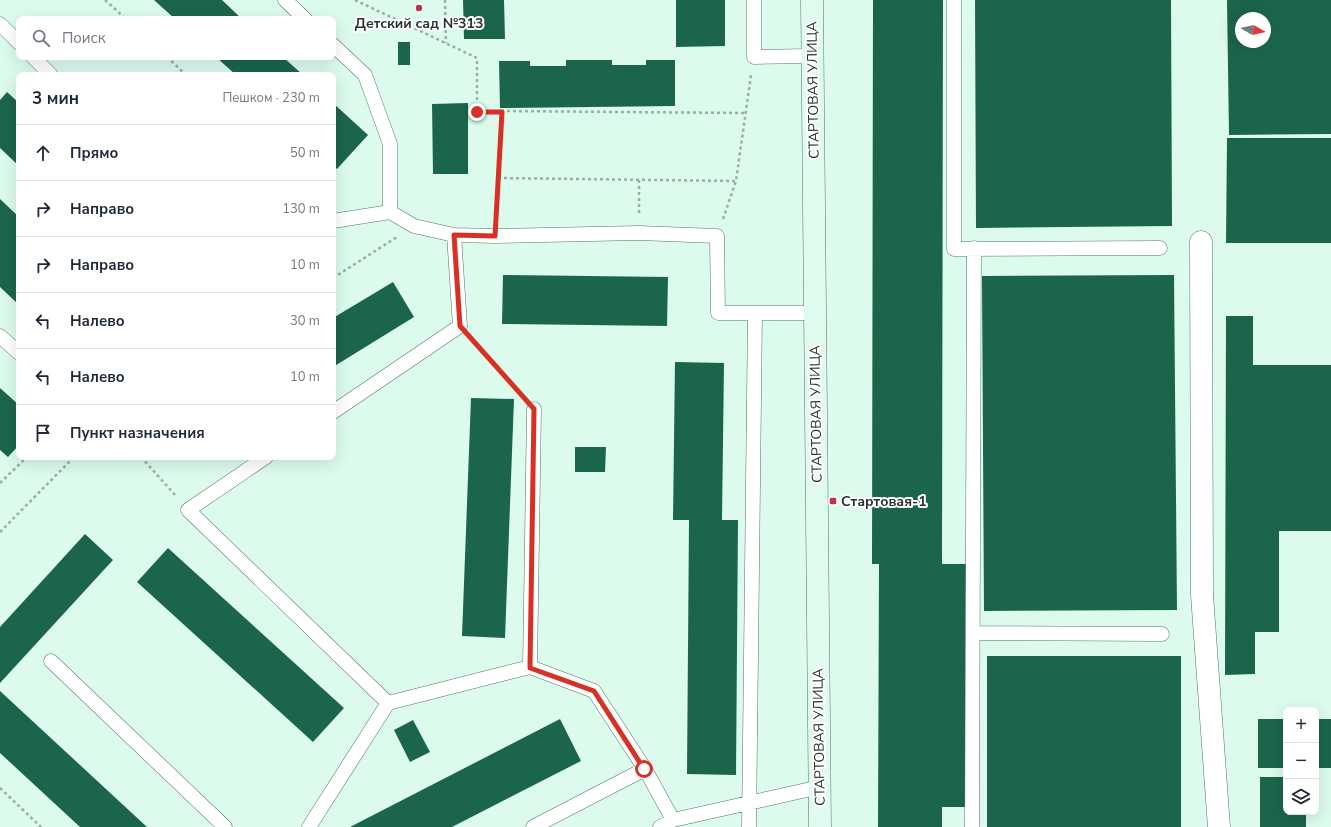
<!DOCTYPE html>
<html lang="ru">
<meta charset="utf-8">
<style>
body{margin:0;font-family:"Nunito Sans",sans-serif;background:#f2f2f3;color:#1f2937}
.controls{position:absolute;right:12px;bottom:12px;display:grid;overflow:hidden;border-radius:8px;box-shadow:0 4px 16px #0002}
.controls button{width:36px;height:36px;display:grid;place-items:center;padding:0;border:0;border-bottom:1px solid #e0e1e3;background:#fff;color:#1f2937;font:20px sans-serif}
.compass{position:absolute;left:1235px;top:12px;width:36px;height:36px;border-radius:50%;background:#fff;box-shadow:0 4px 16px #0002;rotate:99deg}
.stop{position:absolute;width:12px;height:12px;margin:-9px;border:3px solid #d93025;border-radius:50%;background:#fff}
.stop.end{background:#d93025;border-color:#fff;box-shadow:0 1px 4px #0008}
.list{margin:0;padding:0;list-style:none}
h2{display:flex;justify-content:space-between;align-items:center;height:52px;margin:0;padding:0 16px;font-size:17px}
h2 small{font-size:13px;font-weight:400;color:#747a83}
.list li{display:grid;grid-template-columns:26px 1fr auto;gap:12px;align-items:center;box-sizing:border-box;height:56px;padding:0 16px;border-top:1px solid #e0e1e3}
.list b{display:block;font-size:15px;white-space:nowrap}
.list em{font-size:13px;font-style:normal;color:#747a83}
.icon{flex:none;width:22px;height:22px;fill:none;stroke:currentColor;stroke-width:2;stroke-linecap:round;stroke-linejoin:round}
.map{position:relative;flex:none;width:1331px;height:827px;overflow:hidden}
.search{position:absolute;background:#fff;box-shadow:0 4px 16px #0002;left:16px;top:16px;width:320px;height:44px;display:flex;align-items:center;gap:10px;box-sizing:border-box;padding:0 14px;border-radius:8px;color:#747a83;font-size:15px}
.panel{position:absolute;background:#fff;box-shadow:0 4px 16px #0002;left:16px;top:72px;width:320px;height:388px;border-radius:8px}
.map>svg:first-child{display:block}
.building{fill:#1c654d;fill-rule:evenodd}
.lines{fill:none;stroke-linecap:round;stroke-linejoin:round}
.lane-casing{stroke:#577266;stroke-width:15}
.street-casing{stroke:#577266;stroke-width:23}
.secondary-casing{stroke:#577266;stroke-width:23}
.path{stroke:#97afa4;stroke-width:2.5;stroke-dasharray:3 3;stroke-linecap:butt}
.lane{stroke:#fff;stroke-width:14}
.street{stroke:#fff;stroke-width:22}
.secondary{stroke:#dffaef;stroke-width:22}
.route{stroke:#d93025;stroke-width:5}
.poi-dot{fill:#c2324a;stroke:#fff;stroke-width:1.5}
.labels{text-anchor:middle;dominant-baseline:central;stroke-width:4;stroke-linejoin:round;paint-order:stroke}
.poi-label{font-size:14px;font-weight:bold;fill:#27332e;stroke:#fff}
.street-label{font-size:14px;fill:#27332e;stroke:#fff}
</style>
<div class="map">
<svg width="1331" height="827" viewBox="0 0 1331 827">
<rect width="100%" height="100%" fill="#dcfbed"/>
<!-- building -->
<path class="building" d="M154 0H222L242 19H175Z
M463 0H504L505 39H464Z
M676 0H725V46L676 47Z
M873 0H943L942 564H966L965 807H942V827H878L879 564H872Z
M975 0H1171L1172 226 976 228Z
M1227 0H1331V134L1229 135ZM1241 18H1265V42H1241Z
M398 42H410V65H398Z
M216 57H283L303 75H236Z
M566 60H612V65H646V60H675V106L500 108 499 61H530V66H566Z
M7 92 19 103V166L0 148V100Z
M333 103 368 135 337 169 333 165Z
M468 103V174H433L432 104Z
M1227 138H1331V243H1226Z
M0 199 19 217V305L0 287Z
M503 275 668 277 667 326 502 324Z
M1174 275 1177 610 984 611 982 276Z
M393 282 414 317 333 367V318Z
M1226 316H1253V365H1331V531H1279V632H1255V674L1225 675Z
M675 362 724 363 722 520H738L736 775 687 774 689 520H673Z
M0 388 19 405V445L8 457 0 450Z
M471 398 514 399 505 638 462 636Z
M575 447H606L605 472H575Z
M85 534 113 560 0 683V627Z
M168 548 344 708 313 742 137 582Z
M987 656H1181V827H987Z
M0 691 147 827H80L0 753Z
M560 719 581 761 452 827H350Z
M1258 719H1286V768H1258Z
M1316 719H1331V768H1316Z
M413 720 430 752 410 762 394 730Z
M1260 777H1286V812H1306V827H1260Z"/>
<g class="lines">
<defs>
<path id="lane" d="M285 0 305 19
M754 0V57L812 56
M954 0V249L1160 248
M0 24 19 43
M333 45 365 75 390 144V212L414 226 454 235 495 236 639 233 717 236 718 313H815
M33 57 51 75
M333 221 390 212
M0 336 19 353
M534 409 530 667 594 691 645 769 673 820
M333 412 460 326 454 235
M266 457 188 510 388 703
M973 633 1162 634
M51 661 225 827
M309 827 388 703 530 667
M533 827 645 769
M660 827 673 820 820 787
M749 827 755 313
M972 827 974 248"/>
<path id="street" d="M1201 242 1202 595 1219 827"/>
<path id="secondary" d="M812 0 820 827"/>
</defs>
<!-- lane casing -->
<use href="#lane" class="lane-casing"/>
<!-- street casing -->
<use href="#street" class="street-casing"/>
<!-- secondary casing -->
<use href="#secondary" class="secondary-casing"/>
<!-- path -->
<path class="path" d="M105 0 126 19
M355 0 477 58V112L501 111 496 217
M445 0 446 43
M167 57 186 75
M501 111 745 113
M498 178 736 181
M639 180V215
M723 219 736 181 751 75
M333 278 397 237
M473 341 521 395
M141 457 176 496
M0 483 27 457
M0 532 74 457
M0 788 41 827"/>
<!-- lane -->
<use href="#lane" class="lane"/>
<!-- street -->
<use href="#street" class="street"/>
<!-- secondary -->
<use href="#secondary" class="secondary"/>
</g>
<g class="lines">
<!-- route -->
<path class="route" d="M477 112H502L495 236 454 235 460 326 534 409 530 668 594 691 644 769"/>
</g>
<!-- markers -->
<g class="poi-dot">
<circle cx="419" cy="8" r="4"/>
<rect x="829" y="497" width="8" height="8" rx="2"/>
</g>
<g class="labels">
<!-- poi labels -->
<g class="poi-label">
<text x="419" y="23">Детский сад №313</text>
<text x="841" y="501" text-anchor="start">Стартовая-1</text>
</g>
<!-- street labels -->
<g class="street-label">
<text transform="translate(813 90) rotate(-91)">СТАРТОВАЯ УЛИЦА</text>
<text transform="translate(816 414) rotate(-91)">СТАРТОВАЯ УЛИЦА</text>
<text transform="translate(819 737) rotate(-91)">СТАРТОВАЯ УЛИЦА</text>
</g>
</g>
</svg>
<div class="controls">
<button>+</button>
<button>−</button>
<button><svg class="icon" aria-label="layers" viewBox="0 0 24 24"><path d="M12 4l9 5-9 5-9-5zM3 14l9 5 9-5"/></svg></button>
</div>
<svg class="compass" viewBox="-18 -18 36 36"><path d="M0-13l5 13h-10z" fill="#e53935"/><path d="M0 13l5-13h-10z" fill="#747a83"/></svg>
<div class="stop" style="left:644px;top:769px"></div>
<div class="stop end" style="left:477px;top:112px"></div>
<div class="search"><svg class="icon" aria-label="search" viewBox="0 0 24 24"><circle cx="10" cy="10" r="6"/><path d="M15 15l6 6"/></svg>Поиск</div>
<section class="panel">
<h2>3 мин<small>Пешком · 230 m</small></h2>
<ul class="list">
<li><svg class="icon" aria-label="ahead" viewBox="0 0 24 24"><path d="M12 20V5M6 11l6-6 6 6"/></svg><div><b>Прямо</b></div><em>50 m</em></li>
<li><svg class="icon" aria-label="right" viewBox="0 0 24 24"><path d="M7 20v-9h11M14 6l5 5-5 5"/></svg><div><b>Направо</b></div><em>130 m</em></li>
<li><svg class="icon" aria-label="right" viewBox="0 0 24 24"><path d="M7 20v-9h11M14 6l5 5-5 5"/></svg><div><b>Направо</b></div><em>10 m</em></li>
<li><svg class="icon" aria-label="left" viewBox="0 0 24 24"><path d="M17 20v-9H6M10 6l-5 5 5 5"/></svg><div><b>Налево</b></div><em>30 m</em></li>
<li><svg class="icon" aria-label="left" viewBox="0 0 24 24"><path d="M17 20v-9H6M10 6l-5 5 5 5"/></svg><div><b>Налево</b></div><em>10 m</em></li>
<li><svg class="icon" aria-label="arrive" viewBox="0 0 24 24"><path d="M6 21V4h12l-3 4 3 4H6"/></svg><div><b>Пункт назначения</b></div></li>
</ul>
</section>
</div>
